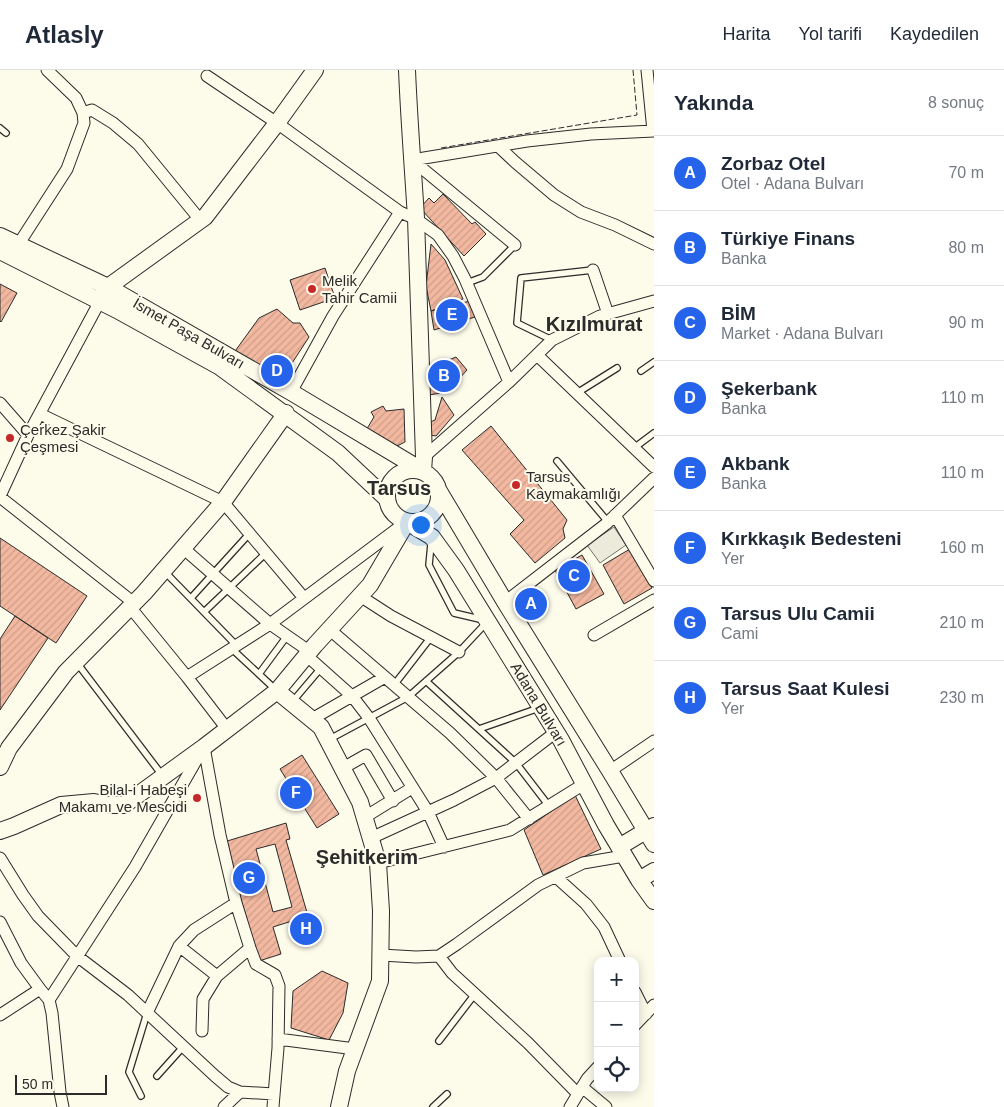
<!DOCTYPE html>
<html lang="tr">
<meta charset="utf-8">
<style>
body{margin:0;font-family:Arial,sans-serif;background:#f6f6f7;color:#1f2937}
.controls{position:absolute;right:15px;bottom:15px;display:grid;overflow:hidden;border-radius:10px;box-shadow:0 2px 12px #0003}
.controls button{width:45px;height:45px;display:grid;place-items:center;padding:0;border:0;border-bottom:1px solid #e0e1e3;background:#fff;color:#1f2937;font:25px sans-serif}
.scale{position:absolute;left:15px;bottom:12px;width:92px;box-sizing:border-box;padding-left:5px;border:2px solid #2b2b2b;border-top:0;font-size:14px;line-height:18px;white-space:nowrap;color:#2b2b2b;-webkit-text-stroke:4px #fdfbea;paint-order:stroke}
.you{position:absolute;left:420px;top:454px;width:18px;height:18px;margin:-12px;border:4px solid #fff;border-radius:50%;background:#1a73e8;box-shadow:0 0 0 8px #1a73e833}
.badge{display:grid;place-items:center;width:32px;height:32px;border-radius:50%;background:#2563eb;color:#fff;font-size:16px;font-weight:700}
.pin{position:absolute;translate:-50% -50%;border:2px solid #fff;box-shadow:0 1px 5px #0006}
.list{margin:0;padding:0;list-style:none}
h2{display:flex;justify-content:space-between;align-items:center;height:65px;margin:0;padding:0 20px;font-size:21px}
h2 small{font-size:16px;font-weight:400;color:#747a83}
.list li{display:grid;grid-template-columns:32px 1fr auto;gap:15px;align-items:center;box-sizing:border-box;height:75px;padding:0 20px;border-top:1px solid #e0e1e3}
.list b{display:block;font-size:19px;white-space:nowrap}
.list p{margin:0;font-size:16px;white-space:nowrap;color:#747a83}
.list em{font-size:16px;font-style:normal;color:#747a83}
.icon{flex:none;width:28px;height:28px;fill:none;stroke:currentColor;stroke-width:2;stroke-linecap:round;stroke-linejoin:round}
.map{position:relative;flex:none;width:654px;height:1037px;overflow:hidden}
header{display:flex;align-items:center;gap:30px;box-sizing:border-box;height:70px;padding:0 25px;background:#fff;border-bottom:1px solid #e0e1e3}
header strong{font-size:24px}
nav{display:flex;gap:28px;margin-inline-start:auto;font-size:18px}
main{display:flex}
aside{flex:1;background:#fff}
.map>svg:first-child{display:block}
.parking{fill:#eceadb;stroke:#74746e}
.building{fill:url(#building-hatch);stroke:#2b2b2b;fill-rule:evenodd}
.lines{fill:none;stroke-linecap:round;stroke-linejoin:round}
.lane-casing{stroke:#2b2b2b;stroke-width:8}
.street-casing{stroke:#2b2b2b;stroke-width:13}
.secondary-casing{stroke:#2b2b2b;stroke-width:18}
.lane{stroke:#fdfbea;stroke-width:5.5}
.street{stroke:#fdfbea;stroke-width:11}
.secondary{stroke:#fdfbea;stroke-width:16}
.fence{stroke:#2b2b2b;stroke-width:1;stroke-dasharray:6 2.5;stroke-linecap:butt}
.poi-dot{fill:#c62828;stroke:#fdfbea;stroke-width:2}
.labels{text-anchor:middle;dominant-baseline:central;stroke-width:4;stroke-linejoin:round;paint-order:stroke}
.poi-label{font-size:15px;fill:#2b2b2b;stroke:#fdfbea;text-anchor:start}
.street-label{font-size:15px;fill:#2b2b2b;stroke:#fdfbea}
.district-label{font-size:20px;font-weight:bold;fill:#2b2b2b;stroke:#fdfbea}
</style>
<header>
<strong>Atlasly</strong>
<nav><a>Harita</a><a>Yol tarifi</a><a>Kaydedilen</a></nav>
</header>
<main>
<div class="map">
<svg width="654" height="1037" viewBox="0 0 654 1037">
<defs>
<pattern id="building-hatch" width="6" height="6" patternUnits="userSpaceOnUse" patternTransform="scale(1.25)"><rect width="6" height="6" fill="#f2b8a0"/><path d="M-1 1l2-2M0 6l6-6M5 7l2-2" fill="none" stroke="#d09e8a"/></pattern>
</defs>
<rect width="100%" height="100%" fill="#fdfbea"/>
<!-- parking -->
<path class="parking" d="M614 457 626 475 600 493 587 475Z"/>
<!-- building -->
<path class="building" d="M443 124 472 154 475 152 486 164 464 186 420 138 429 128 434 133Z
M431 174 445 190 463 229 431 241 426 216Z
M325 198 335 228 300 240 290 210Z
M0 214 17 223 1 252 0 251Z
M470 231 475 247 434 260 431 241Z
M277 239 293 253H300L309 267 281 310 233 284 259 248Z
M456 287 467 300 447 322 429 325 427 299Z
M442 327 454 345 436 366 430 365 428 353 435 350Z
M383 336 386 341 404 339 405 372 391 379 365 362 374 347 371 342Z
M491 356 567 450 563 459 565 468 535 493 510 464 524 450 462 380Z
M0 468 87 526 56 573 0 536Z
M630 479 652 518 624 534 603 495Z
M582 485 604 524 576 539 555 500Z
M15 546 48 568 0 640V569Z
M302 685 339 744 317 758 280 699Z
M575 725 601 779 543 805 524 760Z
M286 753 290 769 286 770 308 846 273 857 281 884 259 891 224 772ZM275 774 292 837 273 842 256 779Z
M322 901 348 913 343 943 329 970 291 958 293 921Z"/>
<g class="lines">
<defs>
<path id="lane" d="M0 58 6 63
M467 213 483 207 515 175
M552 270 517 253 521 208 593 200
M641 301 654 292
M577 323 617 298
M634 378 654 363
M557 391 608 452
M165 502 237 576
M191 528 250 463
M204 542 266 483
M232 579 276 620
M77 593 162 705
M259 604 287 566
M426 611 516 693 549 736
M394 615 431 567
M293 631 321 598
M479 659 539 638
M328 670 408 627 459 582 488 551 454 543 429 495 431 474
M439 971 475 924
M157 1006 183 977
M141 1026 129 1002 147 943
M433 1037 447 1024"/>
<path id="street" d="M647 0 653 61
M207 6 277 53 400 142 416 149 438 165 453 186 465 209 509 312
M83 43 92 40 113 53 138 74 201 151
M498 76 515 92 554 125 581 142 615 155 654 174
M412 90 527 71 591 64 654 61
M412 90 515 175
M18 175 67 99 84 53 83 43 76 28 47 0
M593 200 608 244
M537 285 654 397
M291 322 333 246 400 142
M0 333 28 365
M40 344 223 432 304 528
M424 387 509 312 552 270 600 246 654 231
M0 426 28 365 100 231
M0 427 134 533
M615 445 654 511
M183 478 270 554 309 581
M360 526 391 546 459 582
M505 532 606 454 654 408
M130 537 187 607 227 659
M329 559 450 663 496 708 529 749
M594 565 654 530
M306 585 352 626 369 648 428 742 444 777
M187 607 270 554 401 456
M312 649 385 607
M204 677 220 765 236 833 250 878 256 894 275 905 279 916 278 978 273 1037
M343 698 366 685 393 731
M610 701 654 671
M365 747 412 718
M371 768 454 730 496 708 556 662
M0 788 23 825 38 846 77 886 128 925 215 1006 228 1017 240 1022 274 1024
M378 793 510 760 584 714
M556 807 586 834 604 857 620 891
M0 852 21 893 40 919 49 930 52 943 60 1022 63 1037
M179 876 217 906
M381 885 416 887 439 886 457 874 538 815 583 793 624 786
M439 886 452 903 528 973 578 1024
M635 922 646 944
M49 930 135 797 201 682
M147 943 179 876 194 860 236 833
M0 945 40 919
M635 955 654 935
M202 961 203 929 217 906 250 878
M278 969 355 979
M582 1017 606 1037
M224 1037 240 1022
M570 1037 587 1009 598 997"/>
<path id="secondary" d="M407 0C409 49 413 99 416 148 419 228 421 308 424 387L423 401
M0 166 108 217 291 322 423 401
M0 181 117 240 220 297 338 383 387 429
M103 225 108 217 205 147 277 53 315 0
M387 426a26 26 0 1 1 52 0a26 26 0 1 1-52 0Z
M439 421 505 532 610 701 654 774
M277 621 321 657 360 732 378 793 381 841 380 911 347 1001 339 1037
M0 697 9 678 66 602 144 523 223 432 286 343
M0 761 14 756 61 735 94 732 110 735H124L204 677 277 621 315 575 370 515 407 452 432 467 456 500 561 670 606 755 639 810 654 831
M619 777 654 756
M639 810 654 801"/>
</defs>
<!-- lane casing -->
<use href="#lane" class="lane-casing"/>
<!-- street casing -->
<use href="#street" class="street-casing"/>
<!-- secondary casing -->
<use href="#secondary" class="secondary-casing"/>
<!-- lane -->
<use href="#lane" class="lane"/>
<!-- street -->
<use href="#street" class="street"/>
<!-- secondary -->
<use href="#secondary" class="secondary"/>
<!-- fence -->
<path class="fence" d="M441 78 637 45 633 0"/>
</g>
<!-- markers -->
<g class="poi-dot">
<circle cx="312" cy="219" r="5"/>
<circle cx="10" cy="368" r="5"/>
<circle cx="516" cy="415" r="5"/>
<circle cx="197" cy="728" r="5"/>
</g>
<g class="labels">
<!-- poi labels -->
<g class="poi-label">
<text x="322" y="210">Melik<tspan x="322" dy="17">Tahir Camii</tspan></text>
<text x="20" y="359">Çerkez Şakir<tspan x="20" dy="17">Çeşmesi</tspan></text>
<text x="526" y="406">Tarsus<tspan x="526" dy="17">Kaymakamlığı</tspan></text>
<text x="187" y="719" text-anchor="end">Bilal-i Habeşi<tspan x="187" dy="17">Makamı ve Mescidi</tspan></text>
</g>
<!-- street labels -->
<g class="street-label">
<text transform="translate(189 263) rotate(30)">İsmet Paşa Bulvarı</text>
<text transform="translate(539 634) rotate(59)">Adana Bulvarı</text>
</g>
<!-- district labels -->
<g class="district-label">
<text x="594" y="254">Kızılmurat</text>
<text x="399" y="418">Tarsus</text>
<text x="367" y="787">Şehitkerim</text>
</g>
</g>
</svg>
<div class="controls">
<button>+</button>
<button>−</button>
<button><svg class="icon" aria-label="locate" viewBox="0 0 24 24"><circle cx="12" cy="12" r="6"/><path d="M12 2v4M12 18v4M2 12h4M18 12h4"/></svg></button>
</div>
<div class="scale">50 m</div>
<div class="you"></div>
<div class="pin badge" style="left:531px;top:534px">A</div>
<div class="pin badge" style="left:444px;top:306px">B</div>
<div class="pin badge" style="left:574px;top:506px">C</div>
<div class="pin badge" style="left:277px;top:301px">D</div>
<div class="pin badge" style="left:452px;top:245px">E</div>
<div class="pin badge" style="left:296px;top:723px">F</div>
<div class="pin badge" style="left:249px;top:808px">G</div>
<div class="pin badge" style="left:306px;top:859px">H</div>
</div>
<aside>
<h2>Yakında<small>8 sonuç</small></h2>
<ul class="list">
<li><span class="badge">A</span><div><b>Zorbaz Otel</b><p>Otel · Adana Bulvarı</p></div><em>70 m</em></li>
<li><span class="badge">B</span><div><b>Türkiye Finans</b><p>Banka</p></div><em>80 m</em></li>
<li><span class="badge">C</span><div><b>BİM</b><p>Market · Adana Bulvarı</p></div><em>90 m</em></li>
<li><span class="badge">D</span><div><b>Şekerbank</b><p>Banka</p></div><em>110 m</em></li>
<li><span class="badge">E</span><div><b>Akbank</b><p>Banka</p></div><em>110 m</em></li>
<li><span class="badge">F</span><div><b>Kırkkaşık Bedesteni</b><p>Yer</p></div><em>160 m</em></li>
<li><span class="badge">G</span><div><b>Tarsus Ulu Camii</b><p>Cami</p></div><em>210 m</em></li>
<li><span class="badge">H</span><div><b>Tarsus Saat Kulesi</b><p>Yer</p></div><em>230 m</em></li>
</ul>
</aside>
</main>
